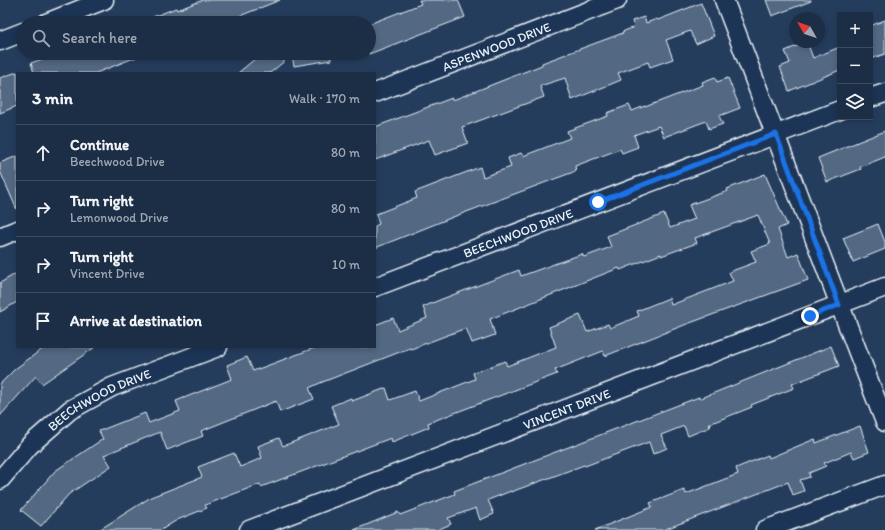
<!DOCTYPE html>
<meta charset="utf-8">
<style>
body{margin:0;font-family:Itim,sans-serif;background:#25364d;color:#f1f3f6}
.controls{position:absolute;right:12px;top:12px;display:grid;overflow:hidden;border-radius:0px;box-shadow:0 2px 6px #0003}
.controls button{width:36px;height:36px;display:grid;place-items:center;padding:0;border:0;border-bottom:1px solid #3a4a5f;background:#1c2e46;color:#f1f3f6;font:20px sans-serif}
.compass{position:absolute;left:789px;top:12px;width:36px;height:36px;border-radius:50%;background:#1c2e46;box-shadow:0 2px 6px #0003;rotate:310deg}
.stop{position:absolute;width:12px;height:12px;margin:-9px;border:3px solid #1a73e8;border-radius:50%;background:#fff}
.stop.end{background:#1a73e8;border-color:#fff;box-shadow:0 1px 4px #0008}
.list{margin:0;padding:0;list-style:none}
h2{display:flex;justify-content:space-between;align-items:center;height:52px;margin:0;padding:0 16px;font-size:17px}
h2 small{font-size:13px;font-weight:400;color:#a0a8b3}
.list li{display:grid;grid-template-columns:26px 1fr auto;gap:12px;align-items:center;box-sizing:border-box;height:56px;padding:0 16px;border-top:1px solid #3a4a5f}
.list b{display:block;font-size:15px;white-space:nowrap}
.list p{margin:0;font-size:13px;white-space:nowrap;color:#a0a8b3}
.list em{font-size:13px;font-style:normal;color:#a0a8b3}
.icon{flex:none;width:22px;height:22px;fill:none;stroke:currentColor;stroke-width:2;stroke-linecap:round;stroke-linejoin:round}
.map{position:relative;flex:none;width:885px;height:530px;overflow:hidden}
.search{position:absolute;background:#1c2e46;box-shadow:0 2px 6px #0003;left:16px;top:16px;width:360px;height:44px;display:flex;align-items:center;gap:10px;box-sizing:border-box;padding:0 14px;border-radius:22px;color:#a0a8b3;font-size:15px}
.panel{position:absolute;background:#1c2e46;box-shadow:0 2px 6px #0003;left:16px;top:72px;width:360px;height:276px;border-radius:0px}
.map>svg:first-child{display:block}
.building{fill:#536782;stroke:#e8f1f8}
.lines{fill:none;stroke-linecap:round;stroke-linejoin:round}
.minor-casing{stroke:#e8f1f8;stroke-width:21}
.minor{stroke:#1d3557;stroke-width:18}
.route{stroke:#1a73e8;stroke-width:5}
.labels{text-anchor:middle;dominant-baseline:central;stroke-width:3;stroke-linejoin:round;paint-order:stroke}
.street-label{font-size:13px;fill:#e8f1f8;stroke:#1d3557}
</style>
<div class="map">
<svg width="885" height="530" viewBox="0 0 885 530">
<rect width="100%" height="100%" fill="#253d5d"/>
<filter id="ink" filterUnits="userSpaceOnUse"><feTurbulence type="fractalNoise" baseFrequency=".025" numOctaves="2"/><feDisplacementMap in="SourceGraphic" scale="8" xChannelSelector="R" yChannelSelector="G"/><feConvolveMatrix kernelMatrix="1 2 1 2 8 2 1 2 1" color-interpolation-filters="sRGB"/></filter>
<g filter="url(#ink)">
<!-- building -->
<path class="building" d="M203 0H280L222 23H140V22L176 8 177 10Z
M419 0H458L465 17 369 54V24L421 4Z
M766 0H811V1L772 16Z
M701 3 714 36 696 44 690 31 666 40 673 59 650 67 648 62 618 73 621 80 572 100 565 78 540 86 544 97 462 127 468 143 435 155 429 140 375 160V127L452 98 453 100 542 65V63L623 33 622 32 634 27 632 21 644 17 646 23 657 19 658 20Z
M885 20V54L873 58 870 49V26Z
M807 42 813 58 840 47V70L789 91 780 67 790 63 785 51Z
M59 53H144V54L96 73H34L31 63Z
M262 53H331V60L294 66 292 55 270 73H238Z
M17 72V106L0 113V78Z
M715 77 717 82 728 78 740 108 719 116 723 124 709 129 706 121 664 137 659 126 634 135 638 147 622 153 620 149 575 166 576 171 453 217 375 248V226L379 224 376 214 417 198 415 192 480 167 483 177 511 167 508 158 521 153 523 156 570 138 567 131 608 116 607 113 629 105 632 111 645 106V107L703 85 702 82Z
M885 131V157L860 167 861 169 827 182 818 158Z
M17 156V210L0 171V163Z
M765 174 787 225 778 229 788 257 798 253 808 280 687 324 605 356 603 351 555 370 557 374 428 423 429 427 392 442 391 438 261 487 260 484 205 505 207 508 177 520 161 530H99L151 497 202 477 198 467 234 453 240 467 262 458 258 446 279 438 283 446 339 424 331 406 351 398 352 401 386 388 390 400 415 391 419 401 475 379 473 373 505 361 507 366 556 347 549 327 580 315 587 332 608 324 610 328 639 316 637 311 669 298 671 305 733 281 729 272 756 262 751 251 770 244 758 215 695 238 697 243 661 256V254L620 270 619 268 490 319 495 335 472 343 466 328 411 349 410 348 320 383 309 388 314 399 280 412 276 401 201 431 203 436 167 450 160 432 104 455 111 466 69 494 41 526 21 510 55 471 103 439 99 431 145 413 149 423 180 411 176 401 232 379 227 365 247 357 253 371 317 347H375V325L393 318 398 330 427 318 423 307 442 299 519 270 521 276 582 254 584 257 611 247 607 236 664 214 670 228 695 219 689 205 728 191 727 189Z
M878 224 885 242V249L853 262 843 238Z
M17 273V302L0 312V283Z
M831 346 839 366 792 384 794 388 751 405 752 407 709 424 710 427 688 436 684 426 661 435 667 448 653 454 649 442 585 466 584 465 511 492V491L488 500 494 514 480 520 476 508 448 518 451 524 437 530H354L398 512 400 515 455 494 454 491 699 397V399Z
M45 347H95L42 384 36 376 0 416V384L15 369Z
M860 426 869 452 854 458 851 452 824 463 826 466 809 473 810 477 800 480 804 491 793 495 788 482 663 530H595L652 507 650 503 684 490 686 494 738 474 736 468 768 455 769 458 815 439 816 443Z"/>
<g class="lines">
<defs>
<g id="minor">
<path d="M724 0C778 140 830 282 885 422"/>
<path d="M46 23 104 0"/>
<path d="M0 41 23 32"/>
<path id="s1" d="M375 93 617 0"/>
<path d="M870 98 885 93"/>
<path d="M0 237 17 230"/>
<path id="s2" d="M375 287 840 110"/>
<path id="s3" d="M0 480 30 445 70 410 112 387 218 347"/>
<path id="s4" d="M249 530 885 287"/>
<path d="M765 530 885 485"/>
</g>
</defs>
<!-- minor casing -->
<use href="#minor" class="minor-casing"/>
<!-- minor -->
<use href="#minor" class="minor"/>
</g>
</g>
<g class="lines" filter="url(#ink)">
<!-- route -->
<path class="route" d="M598 202 776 134 839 305 810 316"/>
</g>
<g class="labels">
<!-- street labels -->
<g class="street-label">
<text stroke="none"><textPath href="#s1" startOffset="130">ASPENWOOD DRIVE</textPath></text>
<text stroke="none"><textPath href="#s2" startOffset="153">BEECHWOOD DRIVE</textPath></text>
<text stroke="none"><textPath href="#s3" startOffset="130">BEECHWOOD DRIVE</textPath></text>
<text stroke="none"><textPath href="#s4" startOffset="340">VINCENT DRIVE</textPath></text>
</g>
</g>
</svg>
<div class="controls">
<button>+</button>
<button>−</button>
<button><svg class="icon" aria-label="layers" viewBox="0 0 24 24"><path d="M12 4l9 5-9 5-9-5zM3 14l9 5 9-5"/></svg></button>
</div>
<svg class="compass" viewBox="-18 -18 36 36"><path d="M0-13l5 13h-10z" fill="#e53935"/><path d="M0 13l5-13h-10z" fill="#a0a8b3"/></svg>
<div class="stop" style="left:598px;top:202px"></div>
<div class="stop end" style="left:810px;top:316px"></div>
<div class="search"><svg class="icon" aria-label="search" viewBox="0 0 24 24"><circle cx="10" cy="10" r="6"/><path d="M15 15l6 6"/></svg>Search here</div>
<section class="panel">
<h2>3 min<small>Walk · 170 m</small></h2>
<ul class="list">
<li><svg class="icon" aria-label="ahead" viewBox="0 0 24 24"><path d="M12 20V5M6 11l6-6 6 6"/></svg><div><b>Continue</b><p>Beechwood Drive</p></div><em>80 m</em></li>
<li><svg class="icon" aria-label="right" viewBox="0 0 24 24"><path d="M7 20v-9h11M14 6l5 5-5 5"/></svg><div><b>Turn right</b><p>Lemonwood Drive</p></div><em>80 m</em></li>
<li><svg class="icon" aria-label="right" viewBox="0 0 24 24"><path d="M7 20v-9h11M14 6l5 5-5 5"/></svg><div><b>Turn right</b><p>Vincent Drive</p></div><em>10 m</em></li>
<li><svg class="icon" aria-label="arrive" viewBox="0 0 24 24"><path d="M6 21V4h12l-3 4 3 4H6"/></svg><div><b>Arrive at destination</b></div></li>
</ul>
</section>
</div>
